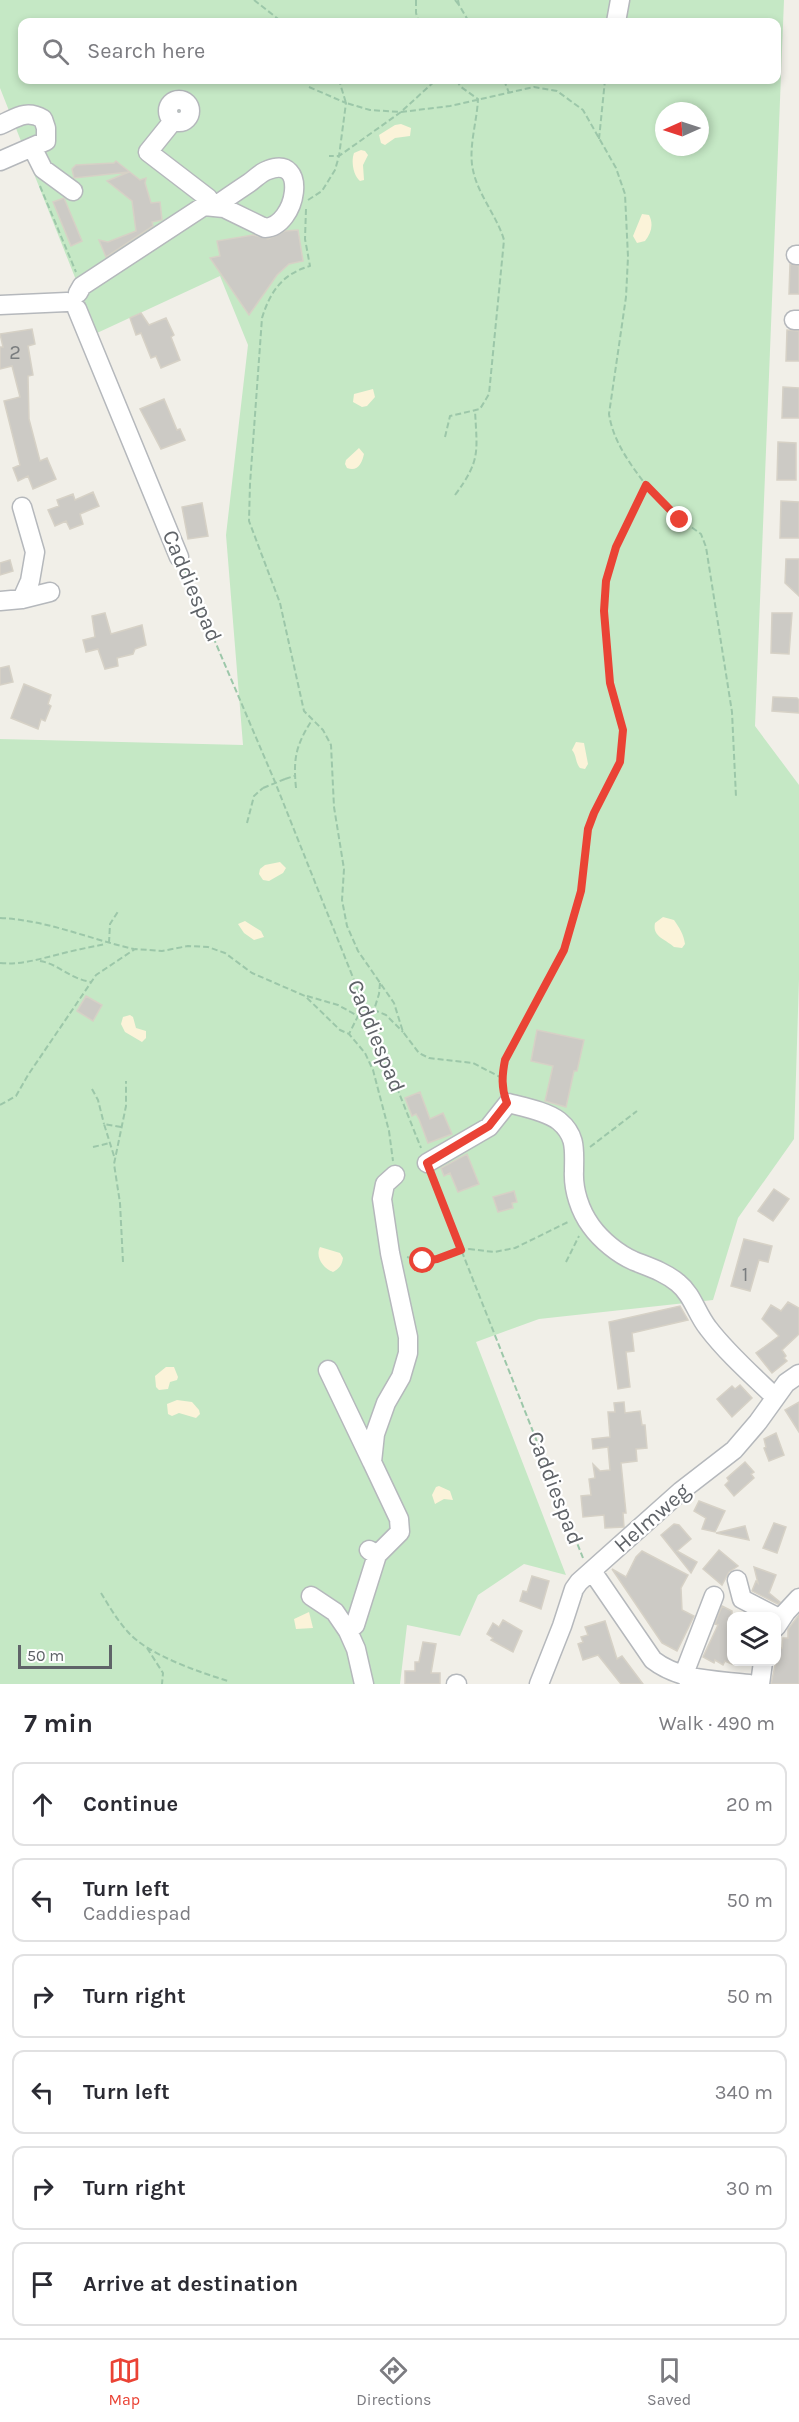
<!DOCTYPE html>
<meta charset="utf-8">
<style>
body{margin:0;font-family:Karla,sans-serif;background:#f7f7f7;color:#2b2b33}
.controls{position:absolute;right:18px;bottom:18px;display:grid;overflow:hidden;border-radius:12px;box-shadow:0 3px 9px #0003}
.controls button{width:54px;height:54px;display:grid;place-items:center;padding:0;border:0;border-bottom:2px solid #e1e1e2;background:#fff;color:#2b2b33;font:30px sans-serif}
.compass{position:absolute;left:655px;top:102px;width:54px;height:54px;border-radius:50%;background:#fff;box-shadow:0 3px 9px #0003;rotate:267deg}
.scale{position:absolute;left:18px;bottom:15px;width:94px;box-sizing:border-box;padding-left:6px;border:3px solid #5f6368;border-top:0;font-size:16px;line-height:21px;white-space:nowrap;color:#5f6368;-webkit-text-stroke:4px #fff;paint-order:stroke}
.stop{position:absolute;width:18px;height:18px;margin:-14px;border:4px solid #ea4335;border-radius:50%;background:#fff}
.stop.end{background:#ea4335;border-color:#fff;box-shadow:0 2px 6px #0008}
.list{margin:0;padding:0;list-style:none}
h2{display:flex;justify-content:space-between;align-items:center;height:78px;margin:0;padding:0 24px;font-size:26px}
h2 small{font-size:20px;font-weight:400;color:#7c7c81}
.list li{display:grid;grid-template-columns:39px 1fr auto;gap:18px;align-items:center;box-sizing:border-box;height:84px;margin:0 12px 12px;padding:0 12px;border:2px solid #e1e1e2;border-radius:12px}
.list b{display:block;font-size:22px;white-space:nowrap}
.list p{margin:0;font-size:20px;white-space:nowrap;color:#7c7c81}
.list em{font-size:20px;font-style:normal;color:#7c7c81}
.icon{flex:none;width:33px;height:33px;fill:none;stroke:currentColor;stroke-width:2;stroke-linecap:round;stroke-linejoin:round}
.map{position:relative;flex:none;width:799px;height:1684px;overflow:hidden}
.search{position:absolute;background:#fff;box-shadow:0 3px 9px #0003;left:18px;right:18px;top:18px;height:66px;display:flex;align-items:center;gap:15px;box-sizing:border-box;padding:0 21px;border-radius:12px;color:#7c7c81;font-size:22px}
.sheet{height:654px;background:#fff}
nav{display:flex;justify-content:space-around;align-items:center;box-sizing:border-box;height:84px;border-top:2px solid #e1e1e2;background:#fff;font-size:16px;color:#7c7c81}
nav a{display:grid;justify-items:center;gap:3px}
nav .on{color:#ea4335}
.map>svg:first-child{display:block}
.green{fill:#c5e8c5;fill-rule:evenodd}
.sand{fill:#fbf3d9}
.building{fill:#cccac5;stroke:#d6d1c6;stroke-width:1.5}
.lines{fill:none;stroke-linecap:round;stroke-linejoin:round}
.minor-casing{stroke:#b5b8bc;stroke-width:21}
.path{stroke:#9cc7a9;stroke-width:2;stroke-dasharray:6 3;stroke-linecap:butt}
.minor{stroke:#fff;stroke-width:18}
.path-bridge{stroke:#9cc7a9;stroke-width:2;stroke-dasharray:6 3;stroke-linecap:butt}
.route{stroke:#ea4335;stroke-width:8}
.labels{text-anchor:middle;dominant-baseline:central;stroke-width:4.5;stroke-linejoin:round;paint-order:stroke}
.number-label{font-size:20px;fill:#7a7d7f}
.street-label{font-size:22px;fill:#5f6368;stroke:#fff}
</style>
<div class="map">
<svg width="799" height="1684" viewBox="0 0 799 1684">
<rect width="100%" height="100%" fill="#f1efe8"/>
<!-- green -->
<path class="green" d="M0 0H784L755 726 799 785V979L794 1139 738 1218 713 1300 539 1319 476 1342 566 1575 524 1564 478 1595 460 1636 407 1625 400 1684H0V739L243 745 226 535 248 345 220 276 97 333 0 88ZM22 22H776V80H22ZM664 111H700V147H664Z"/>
<!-- sand -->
<path class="sand" d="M401 124 411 128 410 136 395 138 385 145 381 143 379 135 395 125Z
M361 150 365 151 368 155 363 165 364 180 360 181C353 175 351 161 354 153Z
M642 214 649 215C654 225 651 233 645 241L637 243 633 236Z
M373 389 375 397 367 406 362 407 353 402 354 394Z
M359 448 364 454C362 463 358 472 347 468L345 464 346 460Z
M576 742 584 743 588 764 585 769 580 768C575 762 577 756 572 750Z
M280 862 286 868 283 873 269 881 263 880 259 874 260 869 265 865Z
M663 917 674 920C679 927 684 935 685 944L682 948 674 947C666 939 652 937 655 923Z
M245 921 261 931 264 937 254 940 244 933 238 924Z
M130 1015 133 1017 136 1028 146 1031V1038L142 1042 125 1032 121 1024 123 1017Z
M320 1247 340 1253 343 1258C342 1265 339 1269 333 1272 323 1268 315 1257 320 1247Z
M166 1367H174L178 1377 177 1380 170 1382 168 1389 159 1390 156 1387 155 1376Z
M177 1400 192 1402 199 1410 200 1414 196 1418 179 1413 172 1416 168 1414 167 1404Z
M439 1486 450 1491 453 1500 444 1499 435 1504 432 1495 436 1487Z
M309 1612 313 1628 296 1629 294 1619Z"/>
<!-- building -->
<path class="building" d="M116 161 140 180 146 178 145 183 151 203 160 202 162 220 152 222 153 226 106 257 99 240 108 242 136 231 132 201 107 181 129 172 74 178 72 169 76 165 114 163Z
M64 198 82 241 71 246 53 202Z
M298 230 303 261 289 264 277 275 249 315 210 258 220 256 217 241 253 235 268 239 285 231Z
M790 264 799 266V294H789Z
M141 313 149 325 166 318 174 335 171 337 180 360 161 368 156 356 151 358 141 333 136 335 130 318Z
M32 329 35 344 28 346 33 375 28 376 29 419 40 461 47 458 56 479 33 489 28 476 18 481 13 468 20 465 4 401 20 397 12 366 0 369V347H3L0 334Z
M787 330 799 331V361H786Z
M783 387 799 388V418H782Z
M164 399 177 430 180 429 185 440 161 449 140 409Z
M778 442 796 443V480H777Z
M93 492 99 506 80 514 83 524 70 529 66 521 55 526 48 510 59 506 57 500 73 494 75 500Z
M781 501 799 502V538H780Z
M202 503 208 536 188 539 182 507Z
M786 559H799V596L785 583Z
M10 560 13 571 0 575V563Z
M105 613 111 634 142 625 146 645 135 649 133 654 117 658 118 666 105 669 98 649 86 652 83 640 95 637 92 616Z
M772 613H792L789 654 771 653Z
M9 666 13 682 0 685V668Z
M24 684 51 695 48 704 51 706 45 721 41 719 38 729 11 718Z
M773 697 797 698 799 700V713L772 711Z
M86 996 102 1005 93 1021 77 1011Z
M537 1030 584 1040 577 1071H574L566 1107 545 1101 553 1066 531 1061Z
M420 1092 430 1119 443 1113 452 1134 428 1143 419 1119 416 1114 412 1116 405 1098Z
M467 1154 479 1184 458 1192 450 1173 444 1176 441 1168Z
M774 1189 789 1199 773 1221 758 1211Z
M514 1191 517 1202 512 1203 513 1208 498 1212 493 1197Z
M744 1239 772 1246 768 1262 759 1260 750 1291 731 1286Z
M788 1302 799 1308V1334L782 1350 786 1356 784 1358 787 1361 772 1373 756 1353 779 1336 762 1319 771 1305 781 1311Z
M680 1306 688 1320 632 1333 634 1351 626 1352 630 1387 618 1389 609 1322Z
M740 1385 752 1398 732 1417 717 1399 732 1386 735 1389Z
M624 1402 625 1413 640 1411 642 1425H645L647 1448 636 1449 637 1461 621 1463 626 1513H623L624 1527 605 1528 604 1515 583 1517 581 1496 591 1495 589 1479 595 1478 593 1464 600 1471 610 1470 608 1447 593 1449 592 1439 610 1437 608 1412H615L614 1403Z
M799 1402V1432L785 1410Z
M776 1433 784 1455 769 1461 764 1448 766 1447 764 1439Z
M745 1462 754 1472 751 1474 754 1478 734 1496 725 1485 729 1481 727 1478Z
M699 1501 725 1511 715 1532 702 1529 706 1518 694 1511Z
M774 1523 786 1527 777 1553 763 1548Z
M674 1524 679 1525 691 1539 677 1551 697 1562 691 1573 661 1535Z
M745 1526 749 1540 716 1533Z
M719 1550 738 1566 729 1572 722 1585 703 1569Z
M642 1551 688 1575 681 1588 682 1610 694 1616 677 1651 662 1643 612 1569 626 1577 636 1557Z
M754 1567 776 1575 769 1593 780 1602 778 1604 752 1591 756 1581 758 1583Z
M532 1576 549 1581 541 1609 520 1601 523 1591 527 1592Z
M722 1606 732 1611V1664L725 1661 723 1665 715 1660 714 1663 703 1657 718 1625 715 1624Z
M799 1615V1684H771L779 1648H782L783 1638H788V1629Z
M503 1620 522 1631 513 1652 491 1640 493 1638 487 1634 493 1623 499 1627Z
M605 1621 617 1659 622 1656 643 1684H621L598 1655 583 1660 578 1644 583 1642 581 1637 588 1635 585 1627Z
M423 1642 436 1644 431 1673H440V1684H405V1671H415V1662H419Z"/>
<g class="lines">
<defs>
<path id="minor" d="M616 22 620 0
M168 111a11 11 0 1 1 22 0a11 11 0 1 1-22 0Z
M0 125C16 118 26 109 43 119L46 128V141L0 161
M32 147 43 169 73 191
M796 255H799
M78 293 82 286 204 206 214 207C225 199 237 191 249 183 255 179 261 172 268 170 309 154 297 226 265 228L224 208 214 207 208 198 148 152 173 121
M0 305 67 302
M77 309 179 557
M794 320H799
M22 507 35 552 30 581 22 599
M0 601 22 599 50 592
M427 1163 489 1127 508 1103C523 1107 546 1111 559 1121 577 1136 574 1151 574 1171 573 1190 580 1211 591 1226 601 1240 618 1254 634 1261 649 1267 665 1272 678 1283 693 1295 696 1313 708 1328 727 1353 752 1375 775 1397
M328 1370 372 1462 375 1434 386 1403 401 1377 408 1353V1337L390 1253 382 1199 385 1184 395 1175
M369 1550 377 1555 400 1532 399 1519 372 1462
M592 1571 653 1660C680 1681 716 1680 749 1684
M737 1580 742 1599 775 1616
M311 1596 335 1612 348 1631 355 1625 377 1555
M776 1627 786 1612 799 1598
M348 1631 356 1649 364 1684
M686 1677 687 1666 714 1596
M456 1684H457
M539 1684 562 1626 574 1589 579 1582 681 1491 734 1450 758 1422 786 1383 799 1374
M760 1684 763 1662"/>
</defs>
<!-- minor casing -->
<use href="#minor" class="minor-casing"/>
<!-- path -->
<path class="path" d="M254 0 282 22
M416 0V13L419 22
M455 0 459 5
M458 0 459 5 469 22
M504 80 509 93
M309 87 346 103 339 156H329
M403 110 436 80
M401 112 450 106 534 87 557 91 583 110 616 168 625 194 628 257 626 297 609 414C613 441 630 464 646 485 634 511 618 535 610 563 600 598 606 645 610 681 612 703 625 721 623 743 621 771 603 789 593 814 586 831 587 850 585 868 583 886 579 904 574 921 559 971 526 1013 505 1060L502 1078 503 1090
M599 139 605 80
M40 186 76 272
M308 200 322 191 335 170 339 156 401 112 370 110 346 103 339 80
M306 209 305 239 310 266C282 274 270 292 262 318L250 484 249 521 280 603 304 711 323 730 331 745 334 807 344 869 342 900 347 926 358 951 394 1003 403 1032 419 1053 429 1058 473 1063 502 1078
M445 437 450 416 480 409 489 394 504 240C497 216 478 195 473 170 468 148 477 122 478 99L461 87 456 80
M646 485 670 512 701 534 706 547 732 712 736 797
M455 495C481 460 477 452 475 410
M185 571 275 782 421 1148
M285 779 294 776
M296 788C293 758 296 745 312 720
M247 823 254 796 263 788
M0 918C47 920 89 939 134 949
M109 943 110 924 119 910
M40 961C59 964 69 979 92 982
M0 963C22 965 39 959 60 954 75 950 91 947 106 944
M380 983 379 994 374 1010 386 1015 403 1032
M307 996 338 1005 358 1016 349 1034
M92 1089 98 1100 104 1124
M0 1105 16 1096 28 1075 96 975 135 949 162 951 188 946 208 947 225 953 252 973 305 996 340 1030 349 1034 365 1053 373 1070 389 1131 393 1161
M93 1147 110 1143
M590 1147 637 1111
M114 1156 104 1124 121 1127
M432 1176 583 1558
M469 1249 494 1252 515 1248 570 1221
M407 1257 423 1261 451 1255
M123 1262 120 1203 114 1164 126 1106V1081
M566 1262 579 1236
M101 1593C109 1606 117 1620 128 1632 148 1655 199 1672 228 1681
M147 1648 163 1673 162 1684"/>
<!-- minor -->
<use href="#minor" class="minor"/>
<!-- path-bridge -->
<path class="path-bridge" d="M263 788 285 779
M358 1016 374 1010
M451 1255 469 1249"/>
</g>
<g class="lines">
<!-- route -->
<path class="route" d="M423 1261 437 1259 461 1250 427 1163 489 1126 507 1103C501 1088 502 1075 505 1060L564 950 581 891 588 829 594 813 620 762 623 730 610 683 604 611 606 581 616 547 646 485 680 520"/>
</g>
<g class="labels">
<!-- number labels -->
<g class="number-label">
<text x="15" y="352">2</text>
<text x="745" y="1274">1</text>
</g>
<!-- street labels -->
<g class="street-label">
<text transform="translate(192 586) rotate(67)">Caddiespad</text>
<text transform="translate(376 1036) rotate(68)">Caddiespad</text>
<text transform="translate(555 1488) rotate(69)">Caddiespad</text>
<text transform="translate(652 1518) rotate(-41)">Helmweg</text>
</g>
</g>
</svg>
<div class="controls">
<button><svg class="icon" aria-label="layers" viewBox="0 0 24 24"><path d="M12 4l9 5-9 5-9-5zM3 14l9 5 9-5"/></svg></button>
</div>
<svg class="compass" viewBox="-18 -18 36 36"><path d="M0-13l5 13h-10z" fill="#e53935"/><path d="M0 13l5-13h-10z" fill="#7c7c81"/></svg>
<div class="scale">50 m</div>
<div class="stop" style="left:423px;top:1261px"></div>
<div class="stop end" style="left:680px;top:520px"></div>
<div class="search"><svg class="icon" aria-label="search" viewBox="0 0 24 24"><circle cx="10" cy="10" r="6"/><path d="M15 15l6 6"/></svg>Search here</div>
</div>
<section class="sheet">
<h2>7 min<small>Walk · 490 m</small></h2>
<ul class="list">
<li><svg class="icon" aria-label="ahead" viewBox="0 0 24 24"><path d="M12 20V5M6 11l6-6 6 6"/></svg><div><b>Continue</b></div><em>20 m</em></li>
<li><svg class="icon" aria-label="left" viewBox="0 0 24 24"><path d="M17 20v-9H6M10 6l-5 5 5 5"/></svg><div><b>Turn left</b><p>Caddiespad</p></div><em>50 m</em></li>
<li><svg class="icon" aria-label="right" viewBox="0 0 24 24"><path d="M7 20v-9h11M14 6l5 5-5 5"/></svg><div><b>Turn right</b></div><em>50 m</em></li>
<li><svg class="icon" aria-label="left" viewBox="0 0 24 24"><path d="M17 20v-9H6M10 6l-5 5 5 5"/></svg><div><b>Turn left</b></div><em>340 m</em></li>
<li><svg class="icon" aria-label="right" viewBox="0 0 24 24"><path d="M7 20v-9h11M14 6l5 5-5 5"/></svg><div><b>Turn right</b></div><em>30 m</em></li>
<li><svg class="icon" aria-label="arrive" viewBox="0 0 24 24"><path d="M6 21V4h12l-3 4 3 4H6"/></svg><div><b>Arrive at destination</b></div></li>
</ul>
</section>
<nav>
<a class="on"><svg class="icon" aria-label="map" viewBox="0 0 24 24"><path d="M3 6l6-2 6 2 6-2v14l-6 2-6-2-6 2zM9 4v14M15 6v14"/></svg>Map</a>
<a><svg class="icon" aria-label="directions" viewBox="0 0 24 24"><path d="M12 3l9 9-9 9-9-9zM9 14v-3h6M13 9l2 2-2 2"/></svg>Directions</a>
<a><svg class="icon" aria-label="saved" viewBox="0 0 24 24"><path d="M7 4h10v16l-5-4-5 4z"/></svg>Saved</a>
</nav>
